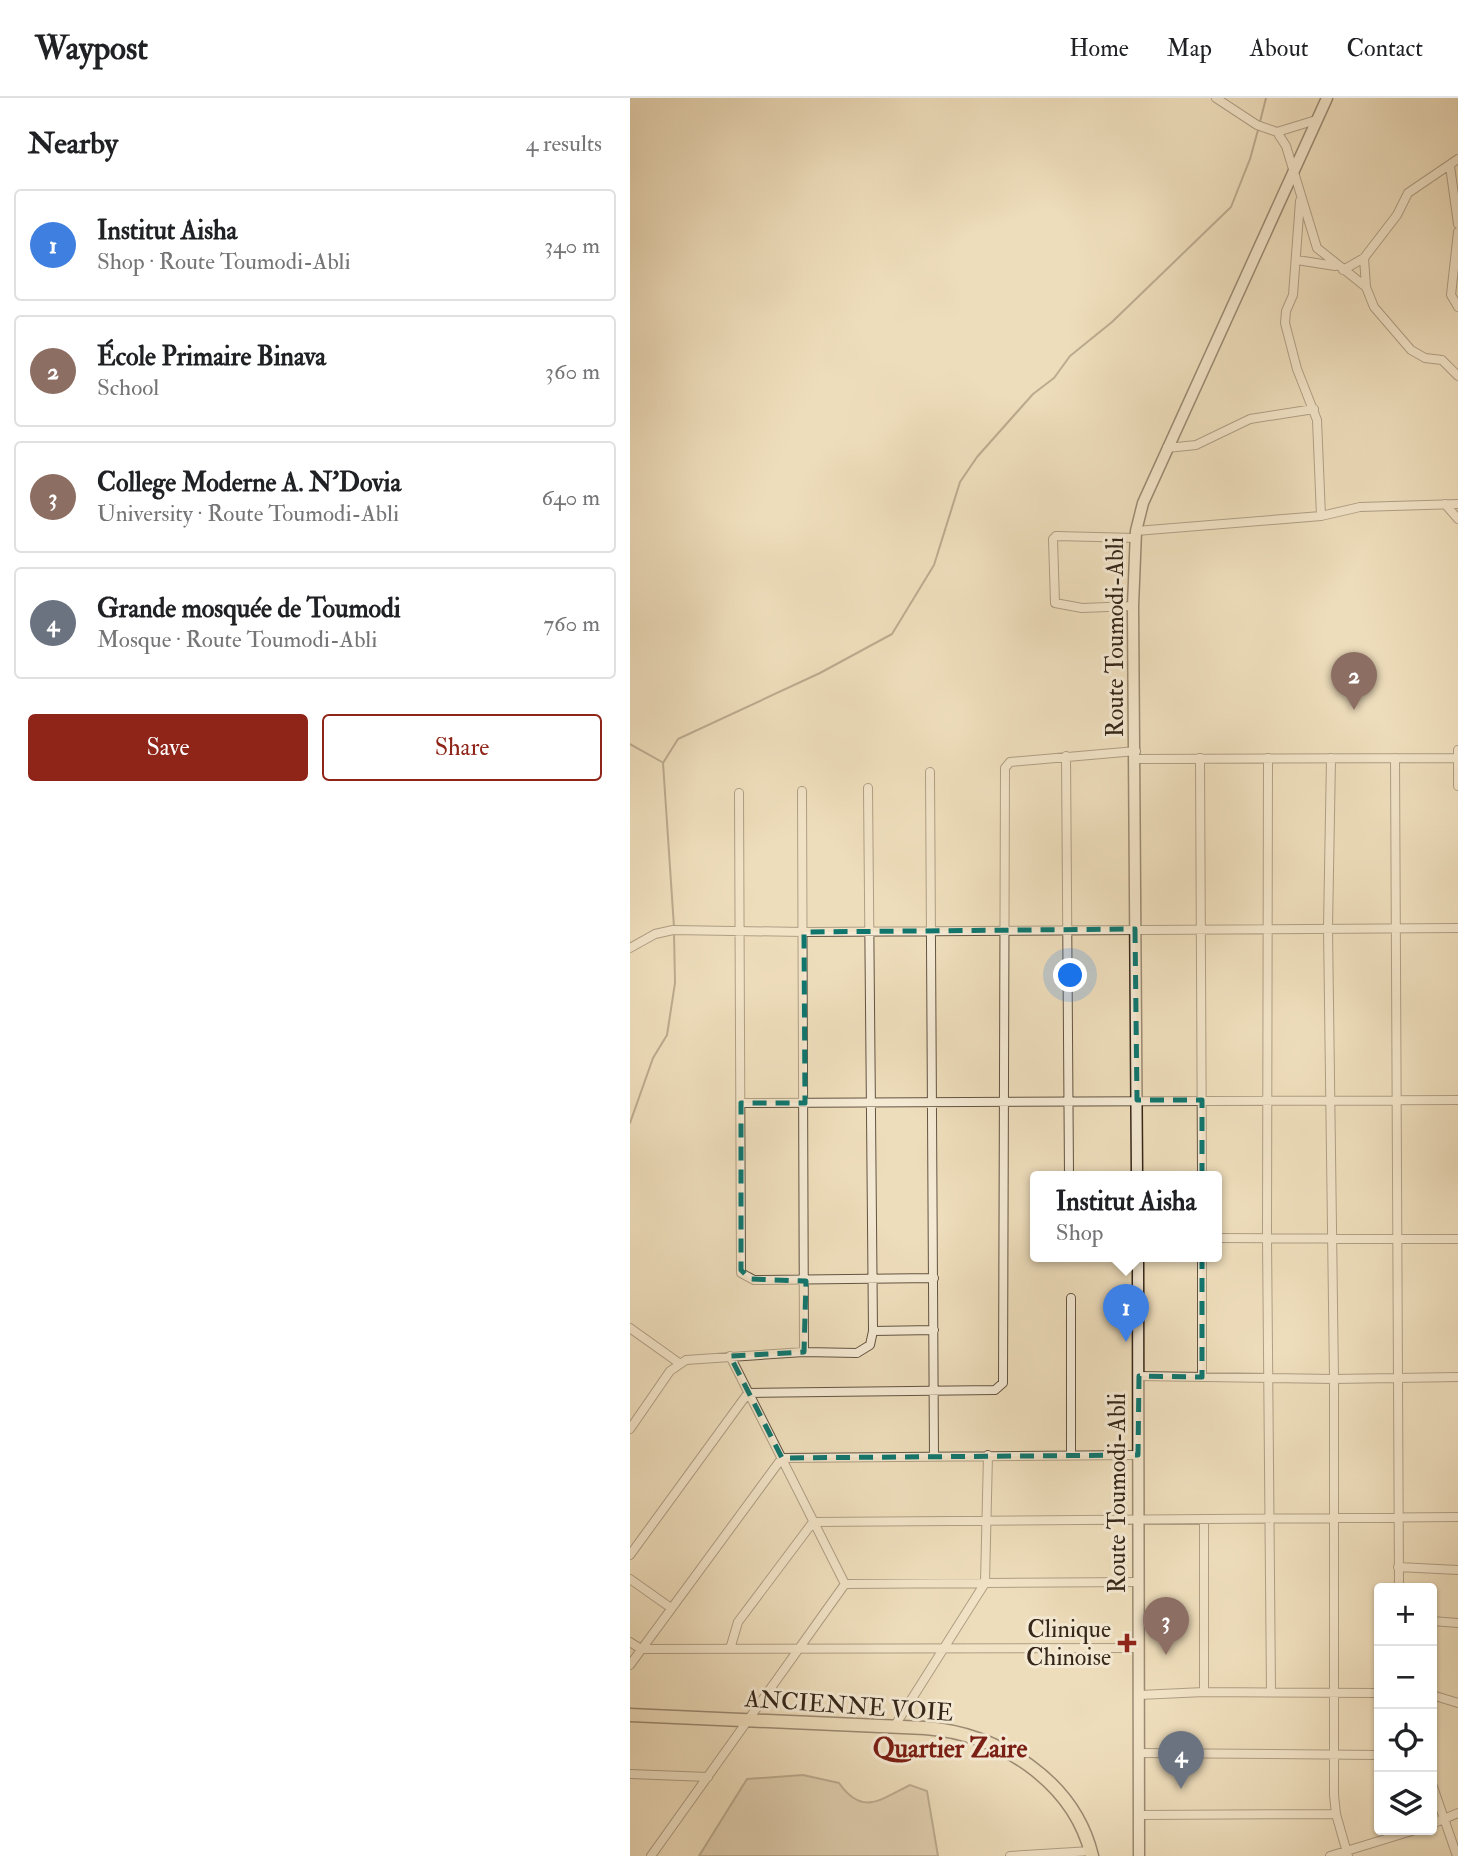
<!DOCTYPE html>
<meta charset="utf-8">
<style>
body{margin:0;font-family:"IM FELL Double Pica",serif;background:#f2f2f2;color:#202124}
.controls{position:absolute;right:21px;bottom:21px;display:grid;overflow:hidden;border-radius:7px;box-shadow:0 2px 5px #0004}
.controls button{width:63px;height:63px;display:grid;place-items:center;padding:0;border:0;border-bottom:2px solid #e0e0e0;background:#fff;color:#202124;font:35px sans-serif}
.you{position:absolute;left:441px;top:878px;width:24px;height:24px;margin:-18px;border:5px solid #fff;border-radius:50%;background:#1a73e8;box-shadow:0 0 0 10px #1a73e833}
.badge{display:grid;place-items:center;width:46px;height:46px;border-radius:50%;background:#8f2418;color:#fff;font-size:23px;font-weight:700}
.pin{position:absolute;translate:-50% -58px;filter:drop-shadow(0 2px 4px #0008)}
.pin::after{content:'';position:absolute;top:37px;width:24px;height:21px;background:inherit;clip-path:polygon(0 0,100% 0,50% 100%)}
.popup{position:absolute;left:400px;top:1073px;width:192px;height:91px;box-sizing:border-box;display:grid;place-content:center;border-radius:7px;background:#fff;filter:drop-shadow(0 2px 5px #0005);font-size:23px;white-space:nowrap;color:#757577}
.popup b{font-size:26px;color:#202124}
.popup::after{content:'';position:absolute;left:50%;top:100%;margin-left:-14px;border:14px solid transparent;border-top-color:#fff}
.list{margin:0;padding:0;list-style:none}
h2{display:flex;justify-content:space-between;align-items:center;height:91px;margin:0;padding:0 28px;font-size:30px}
h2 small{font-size:23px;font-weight:400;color:#757577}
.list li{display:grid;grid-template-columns:46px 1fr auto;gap:21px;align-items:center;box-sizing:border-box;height:112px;margin:0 14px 14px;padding:0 14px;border:2px solid #e0e0e0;border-radius:7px}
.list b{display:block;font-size:26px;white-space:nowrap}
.list p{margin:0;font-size:23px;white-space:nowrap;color:#757577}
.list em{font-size:23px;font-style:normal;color:#757577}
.actions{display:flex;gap:14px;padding:21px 28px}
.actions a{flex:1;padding:16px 0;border:2px solid #8f2418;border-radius:7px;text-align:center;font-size:24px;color:#8f2418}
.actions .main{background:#8f2418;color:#fff}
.icon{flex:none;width:38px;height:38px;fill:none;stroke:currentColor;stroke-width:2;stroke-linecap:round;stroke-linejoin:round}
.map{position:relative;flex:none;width:828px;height:1758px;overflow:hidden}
header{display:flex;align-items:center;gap:42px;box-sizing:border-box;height:98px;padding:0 35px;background:#fff;border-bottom:2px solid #e0e0e0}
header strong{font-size:33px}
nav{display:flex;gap:38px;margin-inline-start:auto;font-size:24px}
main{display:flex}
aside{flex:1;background:#fff}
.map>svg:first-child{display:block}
.green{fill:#cfbe9f;stroke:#82725c;stroke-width:2}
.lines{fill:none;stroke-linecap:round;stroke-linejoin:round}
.stream{stroke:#7e6f59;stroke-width:2}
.street-casing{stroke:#635442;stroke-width:10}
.secondary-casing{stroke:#352619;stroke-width:13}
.primary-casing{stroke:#352619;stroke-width:15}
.street{stroke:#f4e9d3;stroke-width:8}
.secondary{stroke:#f4e9d3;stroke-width:10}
.primary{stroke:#edb;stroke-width:12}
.marked{fill:none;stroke:#0f766e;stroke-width:5;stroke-dasharray:14 9;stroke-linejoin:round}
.poi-dot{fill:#8f2418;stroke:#f4e9d3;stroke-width:2.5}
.labels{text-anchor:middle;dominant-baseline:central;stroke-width:6;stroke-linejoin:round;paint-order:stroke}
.street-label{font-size:24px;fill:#352619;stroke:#f4e9d3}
.poi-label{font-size:24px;fill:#352619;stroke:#f4e9d3;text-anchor:end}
.neighbourhood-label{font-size:26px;font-weight:bold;fill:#7a1f14;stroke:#f4e9d3}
</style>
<header>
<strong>Waypost</strong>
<nav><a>Home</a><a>Map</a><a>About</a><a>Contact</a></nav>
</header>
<main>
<aside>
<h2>Nearby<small>4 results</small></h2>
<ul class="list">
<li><span class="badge" style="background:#3f7fe0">1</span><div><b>Institut Aisha</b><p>Shop · Route Toumodi-Abli</p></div><em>340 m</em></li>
<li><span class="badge" style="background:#8d6e63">2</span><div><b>École Primaire Binava</b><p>School</p></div><em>360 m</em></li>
<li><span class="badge" style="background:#8d6e63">3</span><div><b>College Moderne A. N'Dovia</b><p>University · Route Toumodi-Abli</p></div><em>640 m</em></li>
<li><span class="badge" style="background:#6b7280">4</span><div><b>Grande mosquée de Toumodi</b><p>Mosque · Route Toumodi-Abli</p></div><em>760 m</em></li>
</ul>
<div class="actions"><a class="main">Save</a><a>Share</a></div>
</aside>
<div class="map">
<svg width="828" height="1758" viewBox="0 0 828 1758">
<rect width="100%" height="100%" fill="#edb"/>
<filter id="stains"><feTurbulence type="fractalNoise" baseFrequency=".00286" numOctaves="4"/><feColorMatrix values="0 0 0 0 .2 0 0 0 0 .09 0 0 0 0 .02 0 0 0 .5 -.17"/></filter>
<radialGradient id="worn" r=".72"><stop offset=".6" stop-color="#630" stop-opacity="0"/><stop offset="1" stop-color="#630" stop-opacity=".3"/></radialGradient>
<!-- green -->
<path class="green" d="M173 1677 209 1685C233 1719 251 1701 280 1687L297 1693 308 1758H69L117 1681Z"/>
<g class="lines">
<!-- stream -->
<path class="stream" d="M630 24 636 0
M0 646 32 664
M44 829 33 665 48 641 190 575 262 536 304 467 330 384 347 359 403 296 424 280 440 258 482 224 601 109 620 61 628 32
M0 1025 23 960 37 937 45 885 44 835"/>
<defs>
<path id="street" d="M586 0 627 27 647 34 656 48 687 150 736 189 744 209 781 252 795 260 812 262 828 278
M647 34 686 22
M820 68 828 126
M670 103 663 197 656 213 655 225 667 271 687 322 691 418
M828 134 821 197 828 209
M667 162 705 168
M713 172 734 160
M736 189 734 160 767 117 778 95 828 61
M537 350 566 347 620 321 684 311
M815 406 828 421
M506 433 691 418 730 409 828 406
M503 508 452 510 425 505 423 441 426 438 506 440
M828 652V688
M436 658 439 1078
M570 660 572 1078
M638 660 637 1140 641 1594
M701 660 698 830 704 1281V1697L706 1716 718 1758
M765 660 769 1490
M506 661 828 660
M300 674 304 1358
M172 693 174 1254
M109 695 111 1175 124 1182 304 1180
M0 850 25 836 43 832 174 834 828 830
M111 1005 828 1002
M587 1140 828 1141
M0 1230 49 1265
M243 1233 304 1232
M100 1258 215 1486
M509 1278 704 1281 828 1279
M572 1279V1158
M0 1331 40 1273 56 1262 174 1254 227 1255 240 1247 243 1233 238 690
M441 1356V1200
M574 1421V1594
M0 1457 118 1295 365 1292 373 1285 375 670 380 664 506 653
M768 1469 828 1472
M0 1481 41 1510
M215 1486 508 1484
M802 1523 828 1525
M0 1544 11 1551 509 1550
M100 1551 108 1524 183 1424 828 1419
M0 1567 152 1360 508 1357
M509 1597 574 1594 749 1595
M802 1597 828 1605
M264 1629 355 1485 358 1357
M510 1655 749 1657
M0 1676 78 1679
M802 1686 827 1758
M510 1717 706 1716
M802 1726 828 1715
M21 1758 215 1486
M380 1758 461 1753
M700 1758 785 1732"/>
<path id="secondary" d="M507 1078 503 508 506 433 513 405 697 0
M508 1158 509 1758"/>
<path id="primary" d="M0 1617 295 1630C369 1635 444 1683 462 1758"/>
</defs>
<!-- street casing -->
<use href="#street" class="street-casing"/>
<!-- secondary casing -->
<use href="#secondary" class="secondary-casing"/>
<!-- primary casing -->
<use href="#primary" class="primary-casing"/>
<!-- street -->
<use href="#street" class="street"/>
<!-- secondary -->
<use href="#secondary" class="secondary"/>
<!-- primary -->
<use href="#primary" class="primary"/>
</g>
<!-- marked area -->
<path d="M0 0H828V1758H0ZM505 831 507 1002H572V1279L509 1278 508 1357 152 1360 100 1258 174 1254 176 1183 120 1181 111 1172V1005H175L174 834Z" fill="#edb" fill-opacity=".55" fill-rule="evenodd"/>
<path class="marked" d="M505 831 507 1002H572V1279L509 1278 508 1357 152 1360 100 1258 174 1254 176 1183 120 1181 111 1172V1005H175L174 834Z"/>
<!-- markers -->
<path class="poi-dot" d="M493.5 1534.5h7v7h7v7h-7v7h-7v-7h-7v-7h7z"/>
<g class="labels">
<!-- street labels -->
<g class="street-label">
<text transform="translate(485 539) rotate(-90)">Route Toumodi-Abli</text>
<text transform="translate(487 1395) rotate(-90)">Route Toumodi-Abli</text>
<text transform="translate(219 1608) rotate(4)">ANCIENNE VOIE</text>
</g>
<!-- poi labels -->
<g class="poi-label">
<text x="481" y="1531">Clinique<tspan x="481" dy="28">Chinoise</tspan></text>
</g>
<!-- neighbourhood labels -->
<g class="neighbourhood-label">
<text x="320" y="1651">Quartier Zaire</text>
</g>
</g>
<rect width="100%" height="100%" filter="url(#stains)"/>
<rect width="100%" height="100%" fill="url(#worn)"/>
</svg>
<div class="controls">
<button>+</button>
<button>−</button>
<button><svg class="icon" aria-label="locate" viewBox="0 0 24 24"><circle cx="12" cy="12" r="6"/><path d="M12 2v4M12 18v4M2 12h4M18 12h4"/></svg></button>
<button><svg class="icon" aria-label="layers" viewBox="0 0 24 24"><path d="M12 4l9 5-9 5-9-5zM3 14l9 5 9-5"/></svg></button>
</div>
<div class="you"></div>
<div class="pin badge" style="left:496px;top:1244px;background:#3f7fe0">1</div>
<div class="popup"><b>Institut Aisha</b>Shop</div>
<div class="pin badge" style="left:724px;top:612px;background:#8d6e63">2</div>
<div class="pin badge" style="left:536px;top:1557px;background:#8d6e63">3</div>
<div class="pin badge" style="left:551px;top:1691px;background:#6b7280">4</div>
</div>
</main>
